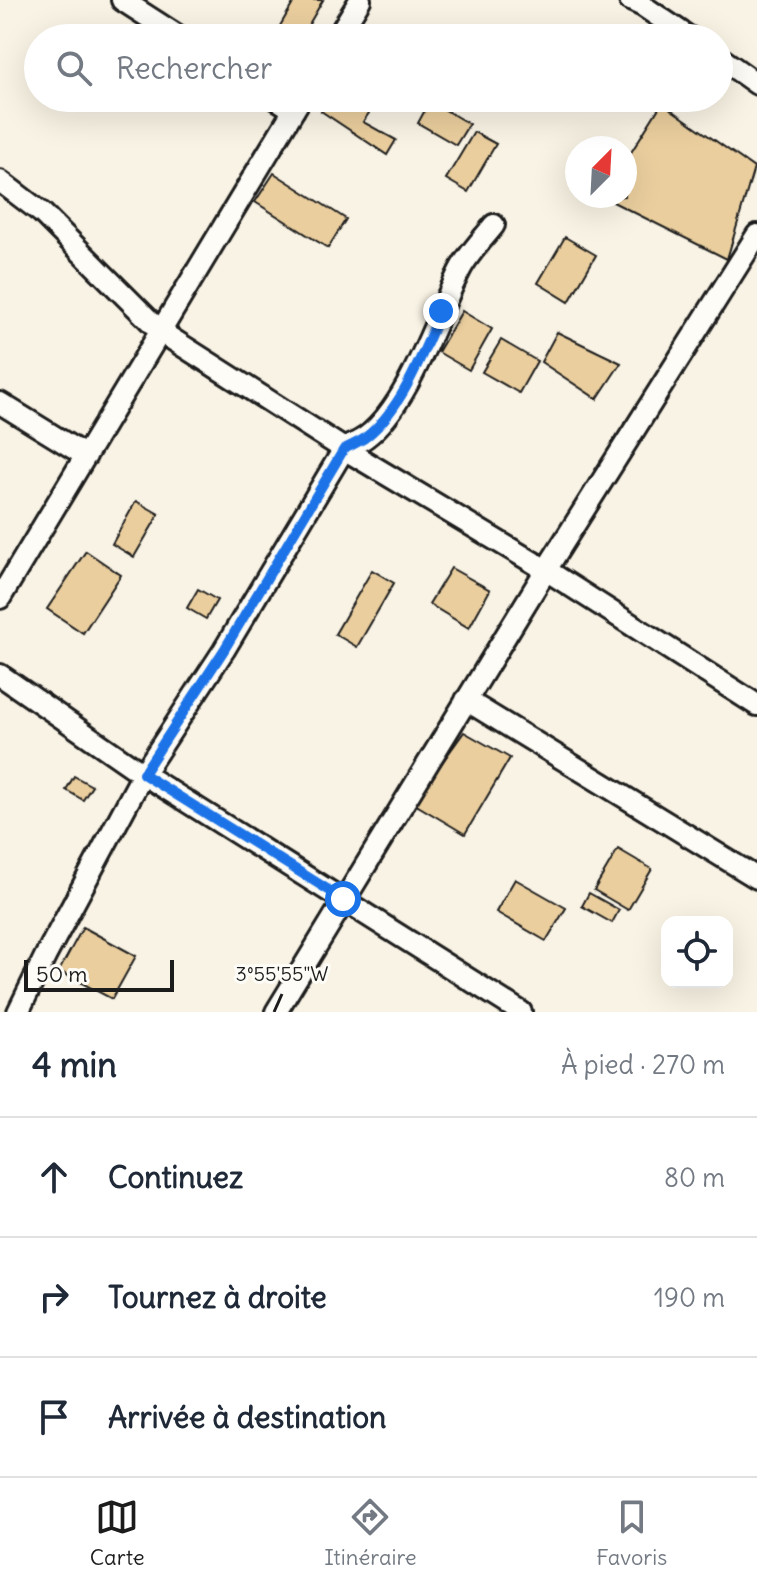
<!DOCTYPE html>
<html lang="fr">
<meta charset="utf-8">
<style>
body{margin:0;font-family:Delius,sans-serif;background:#f2f2f3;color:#1f2937}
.controls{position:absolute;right:24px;bottom:24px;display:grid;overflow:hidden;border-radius:16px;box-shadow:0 8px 32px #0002}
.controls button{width:72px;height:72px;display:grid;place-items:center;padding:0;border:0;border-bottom:2px solid #e0e1e3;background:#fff;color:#1f2937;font:40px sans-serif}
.compass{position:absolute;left:565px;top:136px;width:72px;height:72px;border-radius:50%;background:#fff;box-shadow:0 8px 32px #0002;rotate:24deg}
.scale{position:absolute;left:24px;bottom:20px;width:150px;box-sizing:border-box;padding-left:8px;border:4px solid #1c1c1c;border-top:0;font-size:22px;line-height:28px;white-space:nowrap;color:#1c1c1c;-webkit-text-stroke:6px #fdfcf7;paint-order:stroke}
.stop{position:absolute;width:24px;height:24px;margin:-18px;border:6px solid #1a73e8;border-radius:50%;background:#fff}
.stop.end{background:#1a73e8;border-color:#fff;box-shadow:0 2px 8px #0008}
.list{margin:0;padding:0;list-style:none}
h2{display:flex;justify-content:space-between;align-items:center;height:104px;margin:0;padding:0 32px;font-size:34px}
h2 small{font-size:26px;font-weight:400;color:#747a83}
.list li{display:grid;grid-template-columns:52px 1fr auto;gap:24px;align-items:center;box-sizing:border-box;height:120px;padding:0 32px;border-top:2px solid #e0e1e3}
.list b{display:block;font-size:30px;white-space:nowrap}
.list em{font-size:26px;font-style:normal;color:#747a83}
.icon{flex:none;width:44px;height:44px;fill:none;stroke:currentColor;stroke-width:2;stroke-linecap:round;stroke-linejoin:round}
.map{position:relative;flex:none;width:757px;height:1012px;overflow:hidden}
.search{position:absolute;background:#fff;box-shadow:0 8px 32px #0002;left:24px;right:24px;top:24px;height:88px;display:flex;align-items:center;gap:20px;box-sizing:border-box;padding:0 28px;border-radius:44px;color:#747a83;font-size:30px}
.sheet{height:464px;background:#fff}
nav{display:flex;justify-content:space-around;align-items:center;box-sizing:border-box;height:112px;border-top:2px solid #e0e1e3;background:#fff;font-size:22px;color:#747a83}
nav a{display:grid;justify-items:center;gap:4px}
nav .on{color:#1c1c1c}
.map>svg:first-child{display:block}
.building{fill:#eace9e;stroke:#1c1c1c;stroke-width:2}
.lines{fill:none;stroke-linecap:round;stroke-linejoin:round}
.minor-casing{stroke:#1c1c1c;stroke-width:26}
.minor{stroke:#fdfcf7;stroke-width:20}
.route{stroke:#1a73e8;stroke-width:10}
.ticks{fill:none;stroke:#1c1c1c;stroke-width:3}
.ticks-label{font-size:20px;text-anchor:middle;fill:#1c1c1c;stroke:#fdfcf7;stroke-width:6;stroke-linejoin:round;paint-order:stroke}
</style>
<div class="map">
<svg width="757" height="1012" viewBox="0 0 757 1012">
<rect width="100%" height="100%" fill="#f9f3e5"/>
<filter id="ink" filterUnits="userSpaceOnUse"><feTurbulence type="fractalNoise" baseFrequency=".0125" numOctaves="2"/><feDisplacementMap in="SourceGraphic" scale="16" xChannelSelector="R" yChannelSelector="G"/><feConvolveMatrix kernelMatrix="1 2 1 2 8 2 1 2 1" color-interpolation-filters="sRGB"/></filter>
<g filter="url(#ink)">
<!-- building -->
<path class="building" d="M295 0H323L301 38H273Z
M329 98H379L363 122 396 140 387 155 321 111Z
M430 101 469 124 456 145 418 123Z
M662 103 754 168 727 259 603 197 625 196V162Z
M474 132 496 144 468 192 446 179Z
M274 173 346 219 328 248 255 202Z
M565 237 596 255 569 302 538 283Z
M462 311 492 329 469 370 438 352Z
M557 332 621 363 597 399 541 362Z
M501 340 537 361 519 393 482 372Z
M136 501 159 514 134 557 112 544Z
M86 551 121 575 83 633 47 609Z
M451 568 490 590 469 628 429 604Z
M372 570 394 583 357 647 335 634Z
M198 589 217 600 206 619 187 608Z
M464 732 510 758 465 834 413 803Z
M74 776 92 786 83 800 66 790Z
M618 849 652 869 628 910 594 890Z
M515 879 566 908 546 941 496 912Z
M589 893 619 910 612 923 582 906Z
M83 927 136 956 112 999 59 971Z"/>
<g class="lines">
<defs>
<path id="minor" d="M122 0 181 38
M630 0 643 6 690 38
M337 38 360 0
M719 57 757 84
M275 98 294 110
M0 181 42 213 161 332 344 449 546 570 757 705
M0 403 86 456
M0 598 301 98
M0 675 143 774 521 1012
M466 700 757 878
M18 1012 46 955 143 774 224 650 344 449C351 445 359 442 366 437 409 405 435 319 460 270 468 254 483 239 494 225
M276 1012 546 570 757 235"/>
</defs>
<!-- minor casing -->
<use href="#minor" class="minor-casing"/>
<!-- minor -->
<use href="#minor" class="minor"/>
</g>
</g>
<g class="lines" filter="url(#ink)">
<!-- route -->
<path class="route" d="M343 899 143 774 224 650 344 449C351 445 360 442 366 437 403 408 423 352 441 311"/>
</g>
<!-- ticks -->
<path class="ticks" d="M274 1012 282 994"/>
<g class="ticks-label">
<text x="282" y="981">3°55'55"W</text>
</g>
</svg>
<div class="controls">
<button><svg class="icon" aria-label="locate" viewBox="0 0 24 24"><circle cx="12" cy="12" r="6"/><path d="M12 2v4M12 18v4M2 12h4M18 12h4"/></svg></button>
</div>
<svg class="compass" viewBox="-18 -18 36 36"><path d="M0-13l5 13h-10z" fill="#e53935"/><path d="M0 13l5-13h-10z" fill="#747a83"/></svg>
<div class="scale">50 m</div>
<div class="stop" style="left:343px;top:899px"></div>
<div class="stop end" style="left:441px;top:311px"></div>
<div class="search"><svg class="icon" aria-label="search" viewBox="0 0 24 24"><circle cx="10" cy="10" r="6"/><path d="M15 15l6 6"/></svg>Rechercher</div>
</div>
<section class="sheet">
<h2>4 min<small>À pied · 270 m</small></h2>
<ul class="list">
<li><svg class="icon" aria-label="ahead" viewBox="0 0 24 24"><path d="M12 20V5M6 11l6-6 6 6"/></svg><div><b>Continuez</b></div><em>80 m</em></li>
<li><svg class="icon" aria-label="right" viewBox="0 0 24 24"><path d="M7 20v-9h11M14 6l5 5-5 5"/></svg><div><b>Tournez à droite</b></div><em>190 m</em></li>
<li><svg class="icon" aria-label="arrive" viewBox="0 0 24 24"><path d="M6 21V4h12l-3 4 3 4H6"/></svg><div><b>Arrivée à destination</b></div></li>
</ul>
</section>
<nav>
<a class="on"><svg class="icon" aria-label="map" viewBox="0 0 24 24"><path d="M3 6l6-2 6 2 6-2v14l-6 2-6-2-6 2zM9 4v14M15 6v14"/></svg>Carte</a>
<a><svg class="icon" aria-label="directions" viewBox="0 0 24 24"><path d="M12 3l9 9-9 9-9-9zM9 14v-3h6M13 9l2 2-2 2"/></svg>Itinéraire</a>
<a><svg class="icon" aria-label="saved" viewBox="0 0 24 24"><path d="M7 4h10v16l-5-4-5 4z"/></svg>Favoris</a>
</nav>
